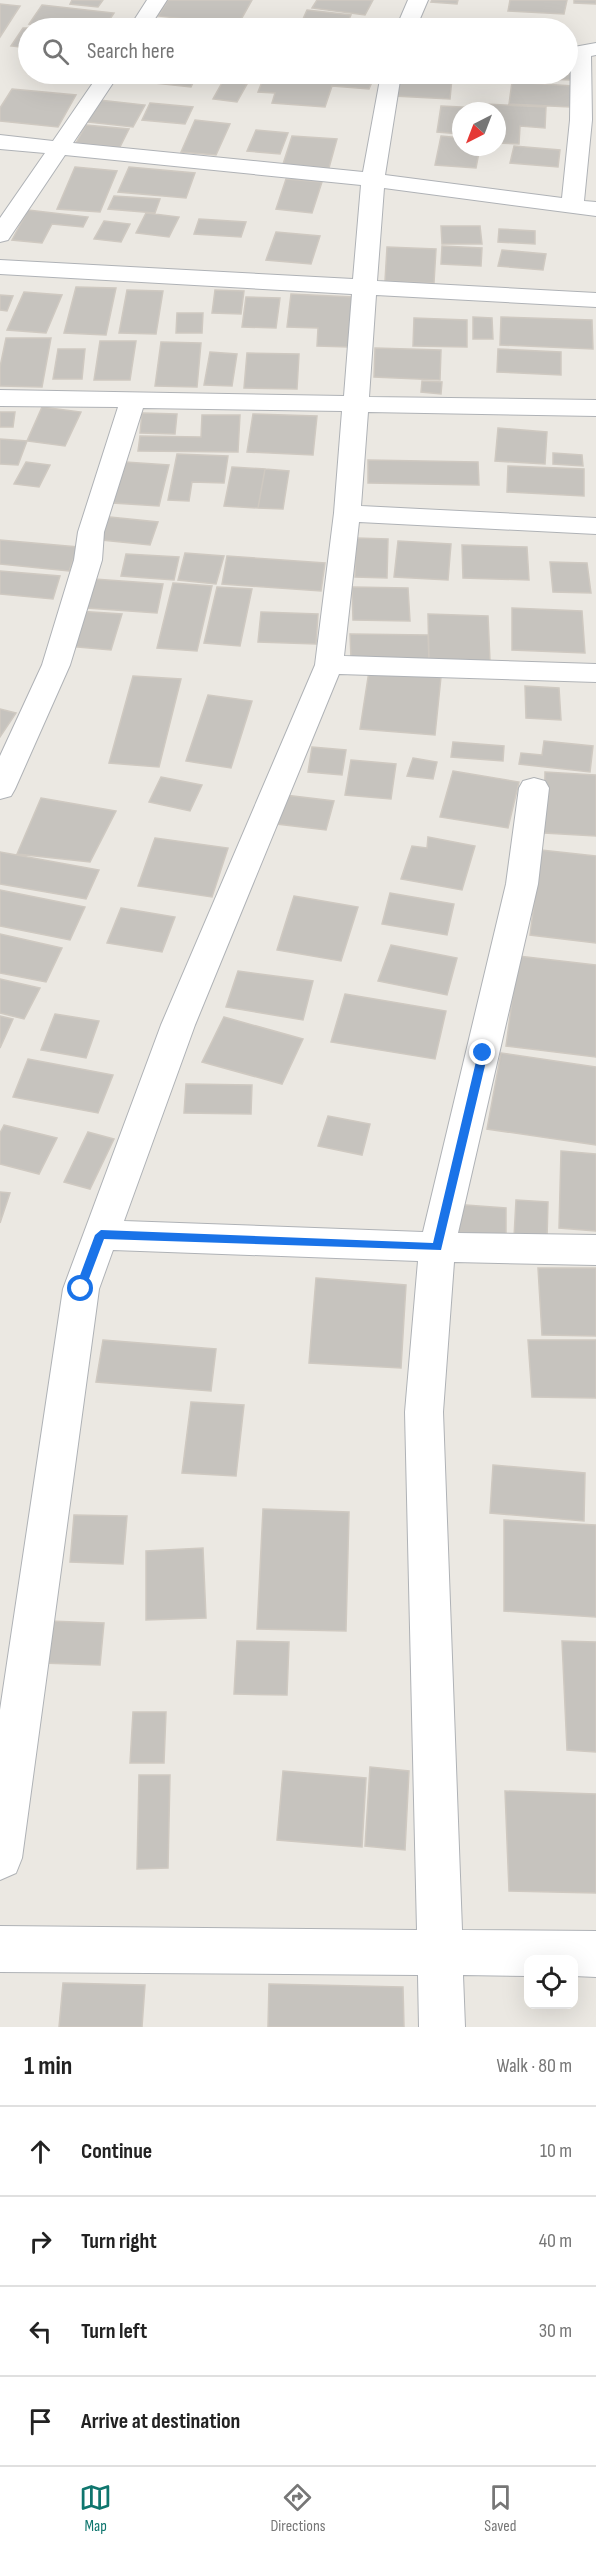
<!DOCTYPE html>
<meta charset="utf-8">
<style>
body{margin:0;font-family:"Sofia Sans Condensed",sans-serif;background:#f6f6f6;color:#222}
.controls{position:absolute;right:18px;bottom:18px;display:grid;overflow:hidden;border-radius:12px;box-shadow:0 6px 24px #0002}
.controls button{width:54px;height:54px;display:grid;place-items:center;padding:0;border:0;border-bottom:2px solid #e0e0e0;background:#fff;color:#222;font:30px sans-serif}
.compass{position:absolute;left:452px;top:102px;width:54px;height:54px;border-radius:50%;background:#fff;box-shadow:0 6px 24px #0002;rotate:222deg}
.stop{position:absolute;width:18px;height:18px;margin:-14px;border:4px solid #1a73e8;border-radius:50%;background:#fff}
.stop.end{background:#1a73e8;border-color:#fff;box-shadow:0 2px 6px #0008}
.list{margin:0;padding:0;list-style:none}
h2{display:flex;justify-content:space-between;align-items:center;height:78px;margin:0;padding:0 24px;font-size:26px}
h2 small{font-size:20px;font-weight:400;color:#767676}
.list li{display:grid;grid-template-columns:39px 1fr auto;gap:18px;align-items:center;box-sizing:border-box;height:90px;padding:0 24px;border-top:2px solid #e0e0e0}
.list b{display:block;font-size:22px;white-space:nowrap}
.list em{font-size:20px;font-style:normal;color:#767676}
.icon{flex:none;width:33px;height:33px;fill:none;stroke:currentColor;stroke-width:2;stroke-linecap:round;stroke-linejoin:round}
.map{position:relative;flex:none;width:596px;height:2027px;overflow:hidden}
.search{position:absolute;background:#fff;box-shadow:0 6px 24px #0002;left:18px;right:18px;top:18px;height:66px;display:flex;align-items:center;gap:15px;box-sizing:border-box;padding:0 21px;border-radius:33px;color:#767676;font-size:22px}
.sheet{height:438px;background:#fff}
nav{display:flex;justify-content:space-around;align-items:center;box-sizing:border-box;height:84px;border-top:2px solid #e0e0e0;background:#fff;font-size:16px;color:#767676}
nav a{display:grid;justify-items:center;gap:3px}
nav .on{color:#0f766e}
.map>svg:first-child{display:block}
.building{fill:#c6c3be;stroke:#cfc9c1;stroke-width:1.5}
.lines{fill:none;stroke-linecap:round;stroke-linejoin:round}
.street-casing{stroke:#afb2b6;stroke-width:2}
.street{fill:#fff;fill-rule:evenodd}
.route{fill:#1a73e8}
</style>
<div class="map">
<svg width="596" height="2027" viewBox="0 0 596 2027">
<rect width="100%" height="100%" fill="#ebe8e2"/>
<!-- building -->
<path class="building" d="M72 0H103L98 7 70 4Z
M168 0H252L238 25 158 16Z
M317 0H373L365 15 312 8Z
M432 0H458L457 4 431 2Z
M510 0H567L564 14 508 11Z
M574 0H596V4L574 3Z
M0 4 20 6 0 37Z
M42 5 114 13 104 28H74L29 24Z
M307 10 351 15 346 26 302 21Z
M23 28H31H28V48L11 46Z
M568 64 573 65 571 80 546 79V74H568Z
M149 74H197L191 87 144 82Z
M265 74H269L372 82 369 89 332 86 325 107 272 103 275 93 258 92Z
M356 74 380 75V80H355Z
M443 74H486L485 78 442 76Z
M500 74H531V79L500 78Z
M397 76 452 78 450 99 394 96Z
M223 81 247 84 237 102 213 99Z
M512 82 573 86 570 107 509 104Z
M12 89 76 95 58 127 0 121V108Z
M99 100 145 105 133 127 87 122Z
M150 103 193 107 185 124 142 120Z
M485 104 546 107 545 128 520 126 519 144 497 143V111H484Z
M441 106 481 108 480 111H461V134L437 132Z
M195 120 230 124 216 155 181 152Z
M86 125 129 129 120 147 76 143Z
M256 130 288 133 280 154 247 151Z
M292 136 337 139 329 168 283 164Z
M441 136 461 138V147H480L476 168 435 165Z
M514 146 560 150 558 167 510 163Z
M75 167 117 171 100 212 57 209Z
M129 167 195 173 186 198 118 192Z
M286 179 322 182 312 213 276 209Z
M114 196 160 199 155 213 108 209Z
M28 210 88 217 83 227 52 224 42 243 12 240Z
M146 213 179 217 169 237 136 233Z
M199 219 246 222 241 237 194 234Z
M104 221 130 224 121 242 94 239Z
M441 226H480L482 244H442Z
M499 229 535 231V244L498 242Z
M276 232 320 236 311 264 266 260Z
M442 246 482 248 481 266 441 264Z
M387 247 436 249 434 283 385 281Z
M502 250 546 254 543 270 498 266Z
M76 287 116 288 106 335 64 333Z
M127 290 163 291 156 334 119 333Z
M215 290 244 291 241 314 212 313Z
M24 292 62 295 46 333 7 330Z
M291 294 353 297 349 347 317 346 318 328 287 327Z
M0 295 13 296 7 311 0 310Z
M246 297 280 298 276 328 242 327Z
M177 313H203L202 333H176Z
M473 317 492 318 493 339H473Z
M501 317 592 320 593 349 500 345Z
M414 318 467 320V347L413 346Z
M6 338H51L42 387 0 386V367Z
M100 341H136L130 380H94Z
M161 342 201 343 197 387 155 386Z
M375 348 441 350 440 380 374 377Z
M58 349H85L82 379H53Z
M498 349 561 352V375L497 372Z
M210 352 237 354 232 386 204 385Z
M247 353 299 354 297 389 244 388Z
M422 381 442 382 441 394 421 392Z
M42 407 81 412 65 446 27 441Z
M0 412H15L13 427H0Z
M142 413 177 414 175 434 140 433Z
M253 414 317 416 313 455 247 452Z
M202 415H240L238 452 138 451 140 436 201 437Z
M498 428 547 432 545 464 495 461Z
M0 439 27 441 18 465 0 464Z
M553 453 582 455 583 466 553 464Z
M177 454 228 456 224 483 192 482 189 501 168 500Z
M368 460 478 462 479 485 368 483Z
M26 462 50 465 39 487 14 484Z
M125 462 169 465 159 506 113 503Z
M508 466 584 469V496L507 492Z
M232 467 265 469 258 508 224 506Z
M265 469 289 471 283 509 258 508Z
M100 516 158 522 150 545 92 539Z
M356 538 388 539 387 578 355 577Z
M0 540 78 547 69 571 0 564Z
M398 541 451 544 448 580 394 577Z
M462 545 527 547 529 580 463 578Z
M185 553 224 556 216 584 178 580Z
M126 554 179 557 174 580 121 576Z
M227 556 325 563 321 591 222 584Z
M550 562 587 563 591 593 553 592Z
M0 571 60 576 53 599 0 594Z
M94 579 163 584 157 613 87 608Z
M173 583 212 586 197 651 157 648Z
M217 587 252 589 240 646 204 643Z
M352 587 408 588 410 621 353 620Z
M512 608 582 611 585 653 512 650Z
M77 611 122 614 111 650 67 646Z
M261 612 318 614 316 644 258 642Z
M428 614 488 616 490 661 429 660Z
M350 634 428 635 429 660 351 659Z
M369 671 441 677 435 735 360 729Z
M133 676 181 679 159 767 109 763Z
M525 686 559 688 561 720 526 718Z
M208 695 252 701 231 768 186 761Z
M0 709 16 713 0 737Z
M544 741 593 746 590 772 519 764 521 753 542 755Z
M453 742 504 746 503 761 451 757Z
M312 747 346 750 342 775 308 772Z
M413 758 437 762 433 779 407 776Z
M351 760 396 764 391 799 345 795Z
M453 771 519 782 508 828 440 817Z
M545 772 596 775V836L544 833Z
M161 777 202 785 190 811 149 802Z
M285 795 334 801 326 830 277 824Z
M41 798 116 811 90 862 17 854Z
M428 837 475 846 462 890 401 879 412 846 427 848Z
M155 838 228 848 212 897 138 886Z
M541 850 596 856V943L530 935Z
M0 852 99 870 86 899 0 884Z
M0 890 85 907 70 940 0 926Z
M390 893 454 904 447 935 382 924Z
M294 896 358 907 341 961 277 950Z
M121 908 175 917 162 952 107 943Z
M0 934 62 948 46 982 0 973Z
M391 945 457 958 447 995 378 981Z
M518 956 596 965V1057L506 1046Z
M238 971 313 981 303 1020 226 1007Z
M0 979 40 988 24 1019 0 1013Z
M345 994 446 1011 435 1059 331 1042Z
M55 1014 99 1021 86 1058 41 1050Z
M0 1016 13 1019 0 1048Z
M224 1017 303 1039 282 1084 202 1062Z
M501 1053 596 1067V1145L487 1129Z
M28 1059 113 1075 98 1113 13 1097Z
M186 1084 252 1085 251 1114 184 1113Z
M328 1116 370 1124 362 1155 318 1146Z
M4 1125 57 1138 39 1174 0 1164V1133Z
M88 1132 114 1139 90 1189 64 1182Z
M561 1151 596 1154V1231L559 1228Z
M0 1192 10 1193 0 1223Z
M516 1200 548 1202 547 1239 514 1237Z
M452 1204 506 1208V1238L451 1234Z
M538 1268H596V1336L542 1335Z
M316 1278 406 1285 401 1368 309 1363Z
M103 1340 216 1349 211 1391 96 1382Z
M528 1340H596V1398L532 1397Z
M191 1402 244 1405 236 1476 182 1473Z
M493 1465 585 1473 584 1521 490 1513Z
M263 1509 349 1512 346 1631 257 1629Z
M74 1515 127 1516 123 1564 70 1562Z
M504 1520 596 1525V1617L504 1611Z
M203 1548 206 1618 146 1620V1551Z
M48 1621 104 1623 100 1665 42 1663Z
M237 1641 289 1642 287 1695 234 1694Z
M562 1641 596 1642V1752L567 1750Z
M133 1712H166L164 1763H130Z
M370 1767 409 1771 405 1850 365 1846Z
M283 1771 366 1778 362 1847 277 1840Z
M139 1775H170L168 1868 137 1869Z
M505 1791 596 1794V1893L509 1891Z
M63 1983 145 1985 142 2027H59Z
M269 1984 403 1987 404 2027H268Z"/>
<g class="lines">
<defs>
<path id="street" d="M147 0H167L149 28H129Z
M408 0H428L416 28H396Z
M596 43V55L591 56 592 120 584 201 596 202V216L384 188 377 281 596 293V307L376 295 369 397 596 400V416L368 412 361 506 596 518V534L359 522 344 656 596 664V682L339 674 195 1025 124 1221 423 1232 506 884 519 788 523 781 534 778 545 781 549 788 538 884 458 1233 596 1235V1265L454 1262 443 1412 462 1930 596 1931V1977L574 1976V1960H528V1976L463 1975 465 2027H419L418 1975 0 1972V1926L417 1930 405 1412 418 1261 113 1250 99 1289 22 1858 16 1873 0 1880V1710L63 1289 161 1025 315 665 334 513 342 411 143 408 104 532 102 560 70 665 15 789 11 796 0 799V756L42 665 74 560 78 532 118 407 0 406V390L344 396 352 294 0 274V260L353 279 361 185 65 155 8 240 0 242V218L45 153 0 149V135L53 141 99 74H119L73 143 363 172 381 74H401L385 175 562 198 570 120 571 51 574 47Z"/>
</defs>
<!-- street casing -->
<use href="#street" class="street-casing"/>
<!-- street -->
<use href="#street" class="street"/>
</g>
<!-- route -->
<path class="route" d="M483 1050 488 1053 441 1250 104 1239 84 1292H77L75 1289 95 1235 101 1230 433 1243 478 1053Z"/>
</svg>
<div class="controls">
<button><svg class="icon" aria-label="locate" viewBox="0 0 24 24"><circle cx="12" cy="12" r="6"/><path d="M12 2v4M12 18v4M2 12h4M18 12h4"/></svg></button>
</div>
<svg class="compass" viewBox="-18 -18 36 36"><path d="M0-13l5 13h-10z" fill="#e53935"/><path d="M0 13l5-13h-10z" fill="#767676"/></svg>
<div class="stop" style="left:81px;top:1289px"></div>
<div class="stop end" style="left:483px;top:1053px"></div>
<div class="search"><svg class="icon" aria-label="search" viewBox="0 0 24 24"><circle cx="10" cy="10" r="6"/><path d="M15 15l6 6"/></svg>Search here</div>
</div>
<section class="sheet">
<h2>1 min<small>Walk · 80 m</small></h2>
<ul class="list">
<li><svg class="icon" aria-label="ahead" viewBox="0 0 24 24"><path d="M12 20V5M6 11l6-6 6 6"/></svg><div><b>Continue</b></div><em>10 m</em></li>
<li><svg class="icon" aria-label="right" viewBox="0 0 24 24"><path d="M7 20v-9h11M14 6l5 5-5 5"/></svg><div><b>Turn right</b></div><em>40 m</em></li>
<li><svg class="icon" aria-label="left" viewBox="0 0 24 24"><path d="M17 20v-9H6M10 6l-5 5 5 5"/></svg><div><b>Turn left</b></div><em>30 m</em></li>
<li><svg class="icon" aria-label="arrive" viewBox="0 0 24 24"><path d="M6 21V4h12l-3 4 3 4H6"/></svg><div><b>Arrive at destination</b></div></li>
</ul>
</section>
<nav>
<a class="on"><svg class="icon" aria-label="map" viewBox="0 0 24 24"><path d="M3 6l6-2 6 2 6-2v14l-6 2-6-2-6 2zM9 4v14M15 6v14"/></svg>Map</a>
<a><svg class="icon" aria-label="directions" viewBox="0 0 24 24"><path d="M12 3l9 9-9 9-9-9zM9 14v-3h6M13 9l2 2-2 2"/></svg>Directions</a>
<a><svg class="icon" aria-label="saved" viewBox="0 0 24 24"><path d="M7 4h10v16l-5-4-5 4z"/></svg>Saved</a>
</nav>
